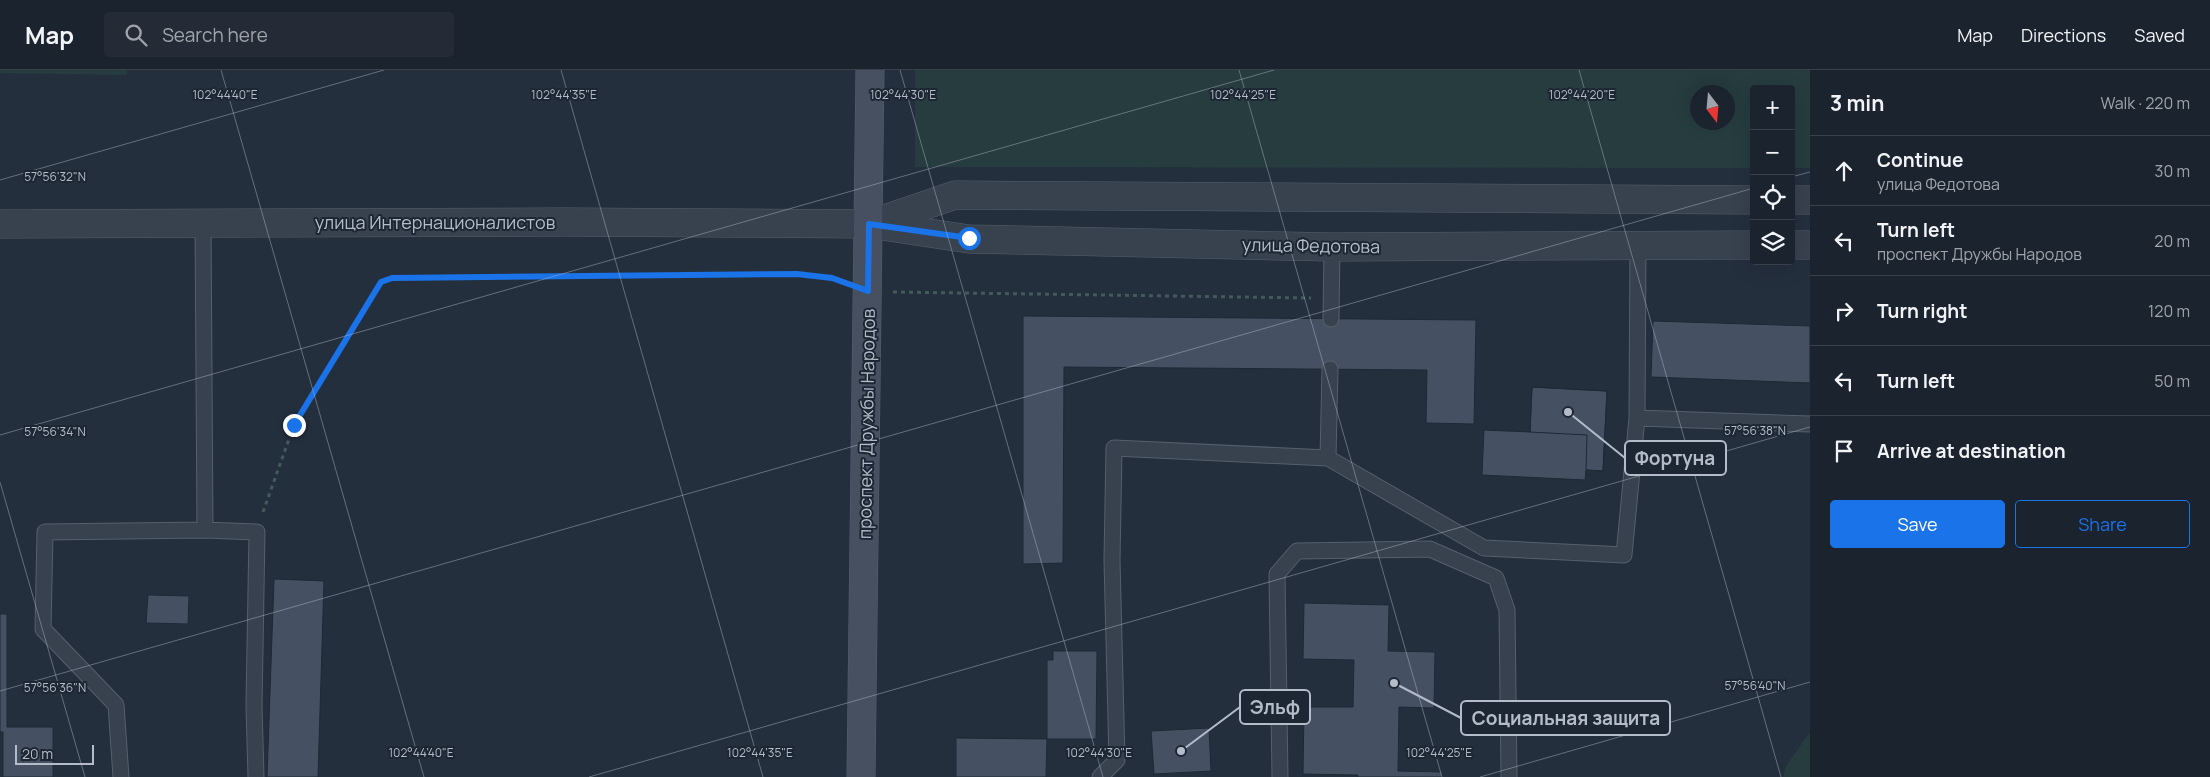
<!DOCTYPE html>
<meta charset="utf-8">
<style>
body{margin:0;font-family:Manrope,sans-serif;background:#242b36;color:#f1f3f6}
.controls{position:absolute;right:15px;top:15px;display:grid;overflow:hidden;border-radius:5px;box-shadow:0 5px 20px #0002}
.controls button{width:45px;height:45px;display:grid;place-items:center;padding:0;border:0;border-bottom:1px solid #39404a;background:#1b232e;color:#f1f3f6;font:25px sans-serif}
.compass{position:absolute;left:1690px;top:15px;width:45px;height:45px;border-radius:50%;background:#1b232e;box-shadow:0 5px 20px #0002;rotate:164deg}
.scale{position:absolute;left:15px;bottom:12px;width:79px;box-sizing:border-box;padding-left:5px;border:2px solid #b4bcc9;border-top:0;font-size:14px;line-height:18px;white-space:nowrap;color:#b4bcc9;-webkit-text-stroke:4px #1d2633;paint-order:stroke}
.stop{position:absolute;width:15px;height:15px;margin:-11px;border:4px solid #1a73e8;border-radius:50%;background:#fff}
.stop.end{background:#1a73e8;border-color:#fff;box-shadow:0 1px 5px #0008}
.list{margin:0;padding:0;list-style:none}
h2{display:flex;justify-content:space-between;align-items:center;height:65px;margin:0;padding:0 20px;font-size:21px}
h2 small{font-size:16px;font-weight:400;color:#a0a4aa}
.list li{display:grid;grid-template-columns:32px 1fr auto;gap:15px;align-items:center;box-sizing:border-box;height:70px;padding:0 20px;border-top:1px solid #39404a}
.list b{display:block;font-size:19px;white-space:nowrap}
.list p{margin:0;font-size:16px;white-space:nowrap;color:#a0a4aa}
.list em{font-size:16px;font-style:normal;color:#a0a4aa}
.actions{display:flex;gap:10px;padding:15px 20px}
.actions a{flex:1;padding:11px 0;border:1px solid #1a73e8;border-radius:5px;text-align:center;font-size:18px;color:#1a73e8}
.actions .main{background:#1a73e8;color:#fff}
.icon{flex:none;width:28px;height:28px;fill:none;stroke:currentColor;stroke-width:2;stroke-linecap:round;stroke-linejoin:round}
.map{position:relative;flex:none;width:1810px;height:707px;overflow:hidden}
header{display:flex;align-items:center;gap:30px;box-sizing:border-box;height:70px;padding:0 25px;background:#1b232e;border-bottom:1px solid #39404a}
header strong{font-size:24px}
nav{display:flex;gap:28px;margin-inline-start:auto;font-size:18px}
.search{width:350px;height:45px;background:#242b36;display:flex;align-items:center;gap:12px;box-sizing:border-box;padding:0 18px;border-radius:5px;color:#a0a4aa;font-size:19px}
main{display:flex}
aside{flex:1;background:#1b232e}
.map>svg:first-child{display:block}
.green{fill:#263c3f;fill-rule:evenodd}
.building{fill:#455162;stroke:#1f2835}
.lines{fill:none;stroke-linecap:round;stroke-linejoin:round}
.service-casing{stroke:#565f6c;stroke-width:17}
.tertiary-casing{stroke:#565f6c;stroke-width:29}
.secondary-casing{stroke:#565f6c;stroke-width:29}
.path{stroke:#44595c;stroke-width:3;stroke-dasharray:4 4;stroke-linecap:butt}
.service{stroke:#38414e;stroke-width:15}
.tertiary{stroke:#38414e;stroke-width:28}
.secondary{stroke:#465061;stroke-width:28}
.route{stroke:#1a73e8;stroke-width:6}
.ticks{fill:none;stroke:#b4bcc9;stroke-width:1;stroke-opacity:0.45}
.labels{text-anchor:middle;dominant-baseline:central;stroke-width:4;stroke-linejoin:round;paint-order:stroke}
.street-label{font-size:18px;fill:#b4bcc9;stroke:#1d2633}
.ticks-label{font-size:12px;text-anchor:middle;fill:#b4bcc9;stroke:#1d2633;stroke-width:4;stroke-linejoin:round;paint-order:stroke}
.leader{fill:none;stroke:#b4bcc9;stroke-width:2}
.callout-dot{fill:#b4bcc9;stroke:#1d2633;stroke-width:2}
.callout{fill:#1d2633;stroke:#b4bcc9;stroke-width:2}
.callout-label{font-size:19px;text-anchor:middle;font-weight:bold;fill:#b4bcc9}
</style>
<header>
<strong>Map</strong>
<div class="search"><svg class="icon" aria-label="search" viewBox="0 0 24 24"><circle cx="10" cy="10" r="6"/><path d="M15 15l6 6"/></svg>Search here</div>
<nav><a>Map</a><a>Directions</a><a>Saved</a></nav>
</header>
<main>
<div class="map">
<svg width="1810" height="707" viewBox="0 0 1810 707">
<rect width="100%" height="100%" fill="#242f3e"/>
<!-- green -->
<path class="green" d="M0 0H127V5L0 3Z
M915 0H1810V98H1791V19H1754V98L915 97ZM1728 22V52H1698V22Z
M1810 662V707H1783L1786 696Z"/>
<!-- building -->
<path class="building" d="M1023 246 1476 250 1474 354 1426 353 1427 300 1064 297 1063 493 1023 494Z
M1653 251 1810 256V313L1651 307Z
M1532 317 1607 321 1603 401 1586 400 1587 365 1530 362Z
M1532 317 1607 321 1603 401 1586 400 1585 410 1482 405 1484 360 1530 362Z
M274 509 324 511 318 707H267Z
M148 525 189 526 188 554 146 553Z
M1304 533 1389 535 1388 581 1435 582 1434 638 1399 637 1398 701 1442 702V707H1358V705L1303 704 1304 637H1353L1354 590 1303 589Z
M0 544H7V657H53V707H3V662H0Z
M1053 581H1097L1096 669H1047V590H1053Z
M1209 658 1211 701 1154 704 1151 661Z
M956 668 1047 669 1046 707H956Z"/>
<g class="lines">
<defs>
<path id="service" d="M203 152 205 460
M1331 249 1332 177
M1637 348 1638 175
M1328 388 1484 478 1624 485 1637 348 1810 354
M121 707 116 635 43 559 45 462 205 460 257 462 254 636 256 707
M1100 707 1117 690 1112 490 1114 378 1328 388 1330 299
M1280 707 1277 504 1297 481 1430 479 1496 508 1507 540 1509 707"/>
<path id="tertiary" d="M1791 130H1810
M873 153 955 125 1754 130
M0 154 564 152 869 154 969 169 1332 177 1754 175
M1791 175H1810"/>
<path id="secondary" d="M861 707 870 0"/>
</defs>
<!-- service casing -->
<use href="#service" class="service-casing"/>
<!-- tertiary casing -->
<use href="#tertiary" class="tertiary-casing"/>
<!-- secondary casing -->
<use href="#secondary" class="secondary-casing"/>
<!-- path -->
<path class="path" d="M893 222 1311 228
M263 442 294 355 381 212 392 208 797 204 832 208 841 211"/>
<!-- service -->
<use href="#service" class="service"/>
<!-- tertiary -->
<use href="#tertiary" class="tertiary"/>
<!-- secondary -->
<use href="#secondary" class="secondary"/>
</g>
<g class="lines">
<!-- route -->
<path class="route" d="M294 355 381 212 392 208 797 204 832 208 868 221 869 154 969 168"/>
</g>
<!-- ticks -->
<path class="ticks" d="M221 0 424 707M561 0 763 707M900 0 1103 707M1239 0 1442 707M1579 0 1781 707M1791 107 1810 102M0 110 384 0M0 365 1274 0M0 412 85 707M0 621 1754 118M589 707 1810 357M1480 707 1810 612"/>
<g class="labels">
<!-- street labels -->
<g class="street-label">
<text x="435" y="152">улица Интернационалистов</text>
<text transform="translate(1311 175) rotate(1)">улица Федотова</text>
<text transform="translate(866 354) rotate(-89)">проспект Дружбы Народов</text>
</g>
</g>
<g class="ticks-label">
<text x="225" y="29">102°44'40"E</text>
<text x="564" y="29">102°44'35"E</text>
<text x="903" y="29">102°44'30"E</text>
<text x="1243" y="29">102°44'25"E</text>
<text x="1582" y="29">102°44'20"E</text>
<text x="55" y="111">57°56'32"N</text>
<text x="1755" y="365">57°56'38"N</text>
<text x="55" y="366">57°56'34"N</text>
<text x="1755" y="620">57°56'40"N</text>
<text x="55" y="622">57°56'36"N</text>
<text x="421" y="687">102°44'40"E</text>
<text x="760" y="687">102°44'35"E</text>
<text x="1099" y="687">102°44'30"E</text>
<text x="1439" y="687">102°44'25"E</text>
</g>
<!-- callouts -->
<path class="leader" d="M1568 342L1625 388M1181 681L1240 637M1394 613L1461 648"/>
<g class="callout-dot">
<circle cx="1568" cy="342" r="5"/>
<circle cx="1181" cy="681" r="5"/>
<circle cx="1394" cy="613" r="5"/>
</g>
<g class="callout">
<rect x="1625" y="371" width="101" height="34" rx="5"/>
<rect x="1240" y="620" width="70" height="34" rx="5"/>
<rect x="1461" y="631" width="209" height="34" rx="5"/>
</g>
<g class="callout-label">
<text x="1675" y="395">Фортуна</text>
<text x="1275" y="644">Эльф</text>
<text x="1566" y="655">Социальная защита</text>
</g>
</svg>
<div class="controls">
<button>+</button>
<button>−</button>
<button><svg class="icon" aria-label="locate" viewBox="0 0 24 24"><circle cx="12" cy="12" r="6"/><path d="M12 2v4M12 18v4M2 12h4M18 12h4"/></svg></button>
<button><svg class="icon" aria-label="layers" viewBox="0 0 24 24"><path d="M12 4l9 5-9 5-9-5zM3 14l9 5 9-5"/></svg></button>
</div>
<svg class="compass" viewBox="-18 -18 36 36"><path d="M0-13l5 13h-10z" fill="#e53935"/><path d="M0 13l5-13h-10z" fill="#a0a4aa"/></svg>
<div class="scale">20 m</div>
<div class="stop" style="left:969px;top:168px"></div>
<div class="stop end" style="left:294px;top:355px"></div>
</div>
<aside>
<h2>3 min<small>Walk · 220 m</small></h2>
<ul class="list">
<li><svg class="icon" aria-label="ahead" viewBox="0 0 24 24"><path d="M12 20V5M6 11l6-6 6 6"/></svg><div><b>Continue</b><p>улица Федотова</p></div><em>30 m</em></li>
<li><svg class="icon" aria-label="left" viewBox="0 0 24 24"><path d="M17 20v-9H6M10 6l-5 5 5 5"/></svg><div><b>Turn left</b><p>проспект Дружбы Народов</p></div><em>20 m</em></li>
<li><svg class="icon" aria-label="right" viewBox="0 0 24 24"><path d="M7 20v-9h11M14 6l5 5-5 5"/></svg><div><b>Turn right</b></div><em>120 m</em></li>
<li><svg class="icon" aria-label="left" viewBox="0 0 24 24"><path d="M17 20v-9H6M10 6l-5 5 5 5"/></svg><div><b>Turn left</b></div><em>50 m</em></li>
<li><svg class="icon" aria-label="arrive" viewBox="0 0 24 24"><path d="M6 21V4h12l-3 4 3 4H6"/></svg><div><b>Arrive at destination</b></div></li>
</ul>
<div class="actions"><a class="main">Save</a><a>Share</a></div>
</aside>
</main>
